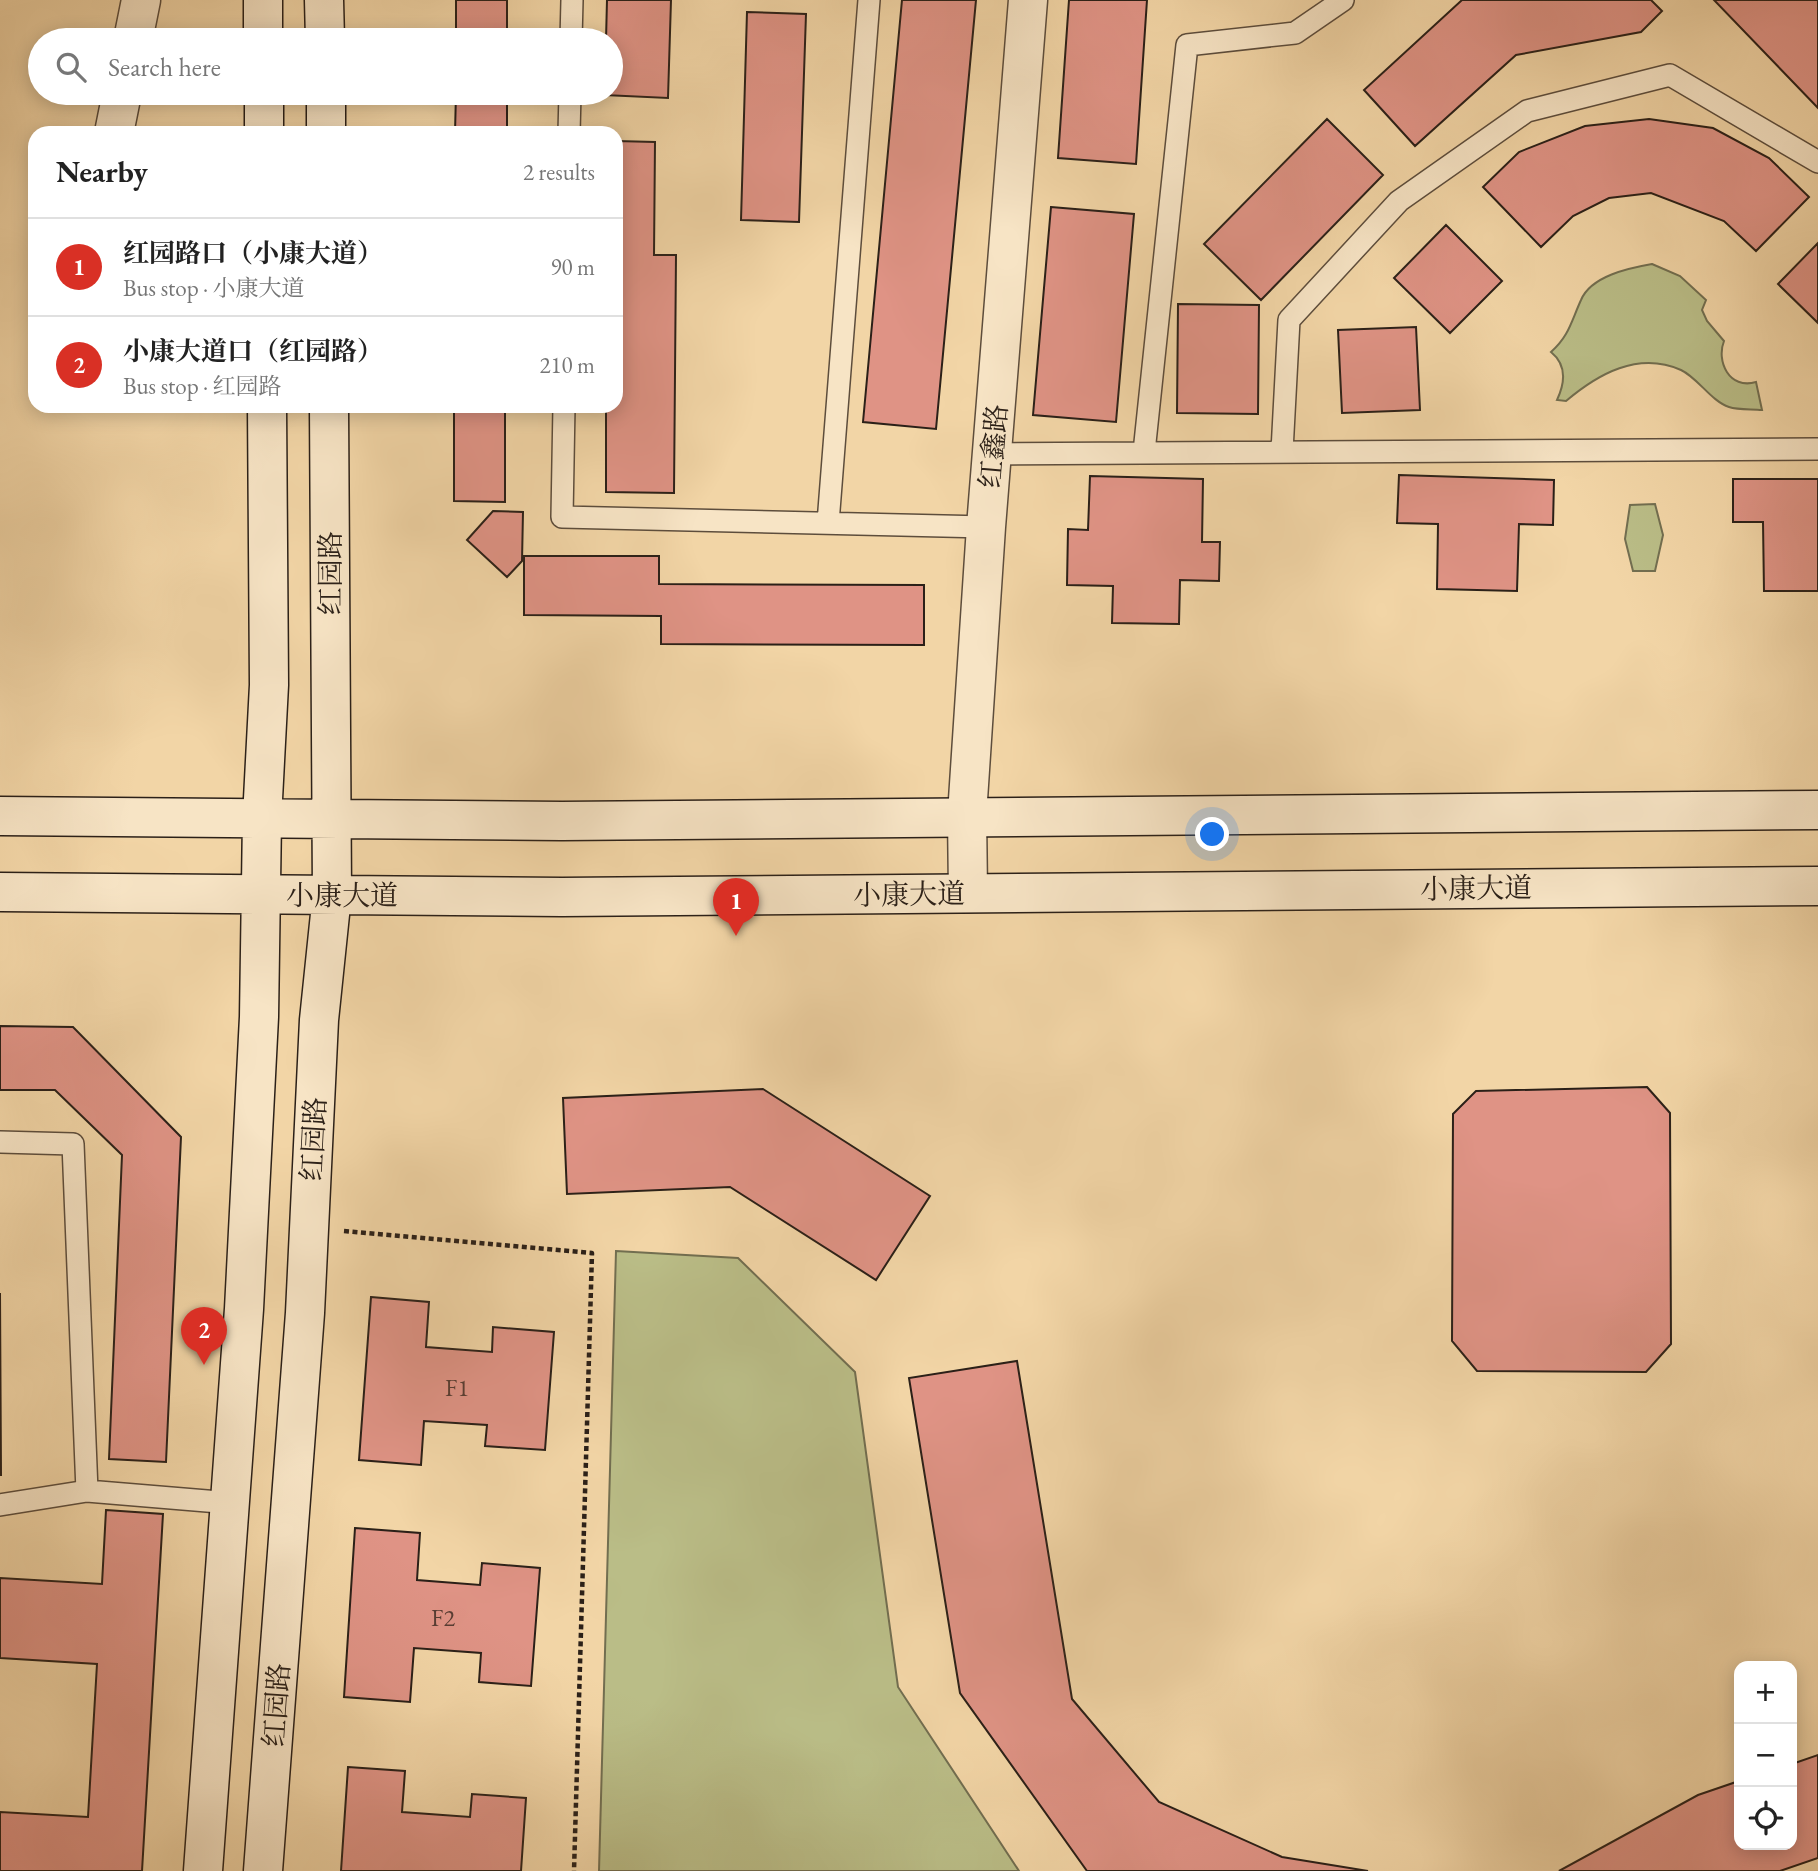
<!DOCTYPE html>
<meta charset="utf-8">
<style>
body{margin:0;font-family:"EB Garamond","Noto Serif SC",serif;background:#f6f6f6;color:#222}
.controls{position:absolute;right:21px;bottom:21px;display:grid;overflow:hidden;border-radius:14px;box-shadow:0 4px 18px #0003}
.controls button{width:63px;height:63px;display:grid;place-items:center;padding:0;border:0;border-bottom:2px solid #e0e0e0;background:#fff;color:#222;font:35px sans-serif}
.you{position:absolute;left:1213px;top:835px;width:24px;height:24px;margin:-18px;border:5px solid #fff;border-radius:50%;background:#1a73e8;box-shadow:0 0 0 10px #1a73e833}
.badge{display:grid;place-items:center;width:46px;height:46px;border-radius:50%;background:#d93025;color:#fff;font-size:23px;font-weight:700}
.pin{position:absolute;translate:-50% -58px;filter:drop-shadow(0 2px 4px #0008)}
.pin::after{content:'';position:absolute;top:37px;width:24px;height:21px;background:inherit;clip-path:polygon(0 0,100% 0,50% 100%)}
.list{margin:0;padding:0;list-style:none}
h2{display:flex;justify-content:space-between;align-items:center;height:91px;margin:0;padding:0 28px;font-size:30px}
h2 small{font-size:23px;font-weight:400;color:#767676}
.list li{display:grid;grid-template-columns:46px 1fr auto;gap:21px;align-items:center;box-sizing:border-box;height:98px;padding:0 28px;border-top:2px solid #e0e0e0}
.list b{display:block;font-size:26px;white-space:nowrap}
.list p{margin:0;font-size:23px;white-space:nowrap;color:#767676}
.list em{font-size:23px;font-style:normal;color:#767676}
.icon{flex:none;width:38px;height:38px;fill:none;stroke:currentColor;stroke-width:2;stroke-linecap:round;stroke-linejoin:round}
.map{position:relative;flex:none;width:1818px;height:1871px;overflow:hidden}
.search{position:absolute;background:#fff;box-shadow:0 4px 18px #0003;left:28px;top:28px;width:595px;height:77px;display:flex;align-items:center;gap:18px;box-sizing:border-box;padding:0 24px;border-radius:38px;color:#767676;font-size:26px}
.panel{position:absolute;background:#fff;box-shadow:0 4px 18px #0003;left:28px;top:126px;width:595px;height:287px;border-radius:21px}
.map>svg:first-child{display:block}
.green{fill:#babd87;stroke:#726e50;stroke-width:2}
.building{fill:#df9385;stroke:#2b2018;stroke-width:2}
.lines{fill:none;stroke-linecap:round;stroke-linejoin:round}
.service-casing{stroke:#5d4d3c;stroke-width:24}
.minor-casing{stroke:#5d4d3c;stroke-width:41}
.tertiary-casing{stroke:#5d4d3c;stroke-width:41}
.secondary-casing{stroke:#2b2018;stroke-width:41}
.path{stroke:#2b2018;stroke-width:4.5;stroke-dasharray:5 3.5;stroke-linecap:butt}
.service{stroke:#f7e4c5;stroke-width:21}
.minor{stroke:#f7e4c5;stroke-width:38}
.tertiary{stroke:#f7e4c5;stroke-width:38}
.secondary{stroke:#f7e4c5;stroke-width:38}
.labels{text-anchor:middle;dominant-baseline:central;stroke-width:5;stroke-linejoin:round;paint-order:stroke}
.number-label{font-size:24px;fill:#583d33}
.street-label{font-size:28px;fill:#2b2018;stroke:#f7e4c5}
</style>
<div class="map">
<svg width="1818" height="1871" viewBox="0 0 1818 1871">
<rect width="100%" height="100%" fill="#f2d5a6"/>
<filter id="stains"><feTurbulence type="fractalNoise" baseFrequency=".00286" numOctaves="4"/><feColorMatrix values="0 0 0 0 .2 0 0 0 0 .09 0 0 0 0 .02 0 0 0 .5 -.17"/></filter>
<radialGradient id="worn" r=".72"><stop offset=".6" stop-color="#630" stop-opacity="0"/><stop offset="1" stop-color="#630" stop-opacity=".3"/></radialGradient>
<!-- green -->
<path class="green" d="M1652 264 1680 276 1706 300 1702 310 1707 321 1724 341C1716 361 1729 390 1756 382L1762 410C1751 409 1738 410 1729 407 1711 401 1698 378 1681 370 1638 351 1598 374 1566 401L1557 400C1565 383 1567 365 1551 352 1569 336 1571 322 1581 300 1591 276 1629 268 1652 264Z
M1655 504 1663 535 1655 571H1633L1625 539 1630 505Z
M616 1251 738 1258 855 1372 898 1687 1019 1871H599Z"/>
<!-- building -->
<path class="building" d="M456 0H507V40H456Z
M607 0H671L668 98 604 95 611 93V40H606Z
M902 0H976L936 429 863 422Z
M1069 0H1147L1136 164 1058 158Z
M1462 0H1651L1662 11 1641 32 1516 55 1415 146 1364 90Z
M1714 0H1818V108Z
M747 12 806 14 799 222 741 220Z
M456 93H507V133H455Z
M1327 119 1383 175 1261 300 1204 244Z
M1649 119 1713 128 1769 158 1809 197 1756 251 1724 221 1651 193 1609 198 1573 216 1541 247 1483 187 1519 152 1585 126Z
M616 141 655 142 654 255H676L674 493 606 492V406H616Z
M1051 207 1134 214 1116 422 1033 415Z
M1446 225 1502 281 1450 333 1394 278Z
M1818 243V323L1778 284Z
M1178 304 1259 305 1258 414 1177 413Z
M1416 327 1420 410 1342 413 1338 330Z
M454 406H505V502L454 501Z
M1399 475 1554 480 1553 525 1519 524 1517 591 1437 589 1438 524 1397 523Z
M1090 476 1203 479 1202 542H1220L1219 581 1180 580 1179 624 1112 623 1113 586 1067 585 1068 529 1088 530Z
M1733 479H1818V591H1764L1763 522H1733Z
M493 511 523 512 522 561 507 577 467 540Z
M524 556H659V584L924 585V645L661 644V616L524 615Z
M0 1026 73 1027 181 1137 166 1462 109 1459 122 1155 55 1090H0Z
M1647 1087 1670 1113 1671 1344 1646 1372 1477 1371 1452 1341 1453 1114 1476 1091Z
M763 1089 930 1196 876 1280 730 1187 567 1194 563 1098Z
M0 1293 1 1475H0Z
M371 1297 429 1302 426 1347 492 1352 493 1327 554 1332 545 1450 485 1446 487 1425 424 1421 421 1465 359 1460Z
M1017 1361 1072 1699 1159 1802 1282 1857 1368 1871H1087L960 1693 909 1378Z
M106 1510 163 1514 142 1871H0V1812L88 1817 97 1664 0 1658V1578L102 1584Z
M355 1528 420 1533 417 1580 480 1585 482 1563 540 1568 531 1686 479 1682 481 1653 414 1648 410 1702 344 1697Z
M1818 1755V1858L1780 1871H1559L1698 1795 1739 1781V1845H1792V1764Z
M348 1767 405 1771 402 1812 470 1817 472 1794 526 1798 521 1871H341Z"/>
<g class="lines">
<defs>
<path id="service" d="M571 40 572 0
M569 133 570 93
M564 406 562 517 986 527
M1282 451 1289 320 1399 201 1527 111 1670 75 1818 162
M1144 452 1187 45 1295 33 1343 0
M994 454 1818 449
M828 523 869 0
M0 1142 73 1144 87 1491
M0 1505 87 1491 231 1503"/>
<path id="minor" d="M133 40 141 0
M114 133 122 93"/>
<path id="tertiary" d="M968 893 967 815 986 527 1028 0"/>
<path id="secondary" d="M263 0V40
M324 0 325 40
M264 93V133
M326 93V133
M0 816 562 821 1818 810
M0 892 562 897 1818 886
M203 1871 244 1309 259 1017 262 818 269 685 267 406
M263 1871 305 1313 319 1020 332 895 329 406"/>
</defs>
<!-- service casing -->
<use href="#service" class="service-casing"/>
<!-- minor casing -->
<use href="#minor" class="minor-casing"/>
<!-- tertiary casing -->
<use href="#tertiary" class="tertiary-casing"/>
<!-- secondary casing -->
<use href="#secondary" class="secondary-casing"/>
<!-- path -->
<path class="path" d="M344 1231 592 1253 574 1871"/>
<!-- service -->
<use href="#service" class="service"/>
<!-- minor -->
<use href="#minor" class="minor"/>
<!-- tertiary -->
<use href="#tertiary" class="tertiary"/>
<!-- secondary -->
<use href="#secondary" class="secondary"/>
</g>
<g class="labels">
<!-- number labels -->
<g class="number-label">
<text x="457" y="1387">F1</text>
<text x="443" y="1617">F2</text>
</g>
<!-- street labels -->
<g class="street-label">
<text transform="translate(993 446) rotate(-85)">红鑫路</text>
<text transform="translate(330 573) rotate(-90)">红园路</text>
<text transform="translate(1476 888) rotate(-1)">小康大道</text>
<text transform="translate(909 894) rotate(-1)">小康大道</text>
<text x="342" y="895">小康大道</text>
<text transform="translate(313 1139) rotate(-87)">红园路</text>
<text transform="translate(276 1705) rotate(-86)">红园路</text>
</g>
</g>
<rect width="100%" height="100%" filter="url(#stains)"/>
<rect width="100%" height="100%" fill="url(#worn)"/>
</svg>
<div class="controls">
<button>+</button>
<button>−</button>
<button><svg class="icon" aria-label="locate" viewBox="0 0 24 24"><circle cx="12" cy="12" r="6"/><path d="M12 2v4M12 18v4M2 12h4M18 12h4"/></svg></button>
</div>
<div class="you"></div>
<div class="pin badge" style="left:736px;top:936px">1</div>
<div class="pin badge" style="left:204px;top:1365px">2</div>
<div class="search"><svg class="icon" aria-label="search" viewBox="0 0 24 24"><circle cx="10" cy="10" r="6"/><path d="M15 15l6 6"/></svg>Search here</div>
<section class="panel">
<h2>Nearby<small>2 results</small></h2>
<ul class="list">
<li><span class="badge">1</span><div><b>红园路口（小康大道）</b><p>Bus stop · 小康大道</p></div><em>90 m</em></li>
<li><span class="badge">2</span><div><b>小康大道口（红园路）</b><p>Bus stop · 红园路</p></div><em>210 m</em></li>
</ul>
</section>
</div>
